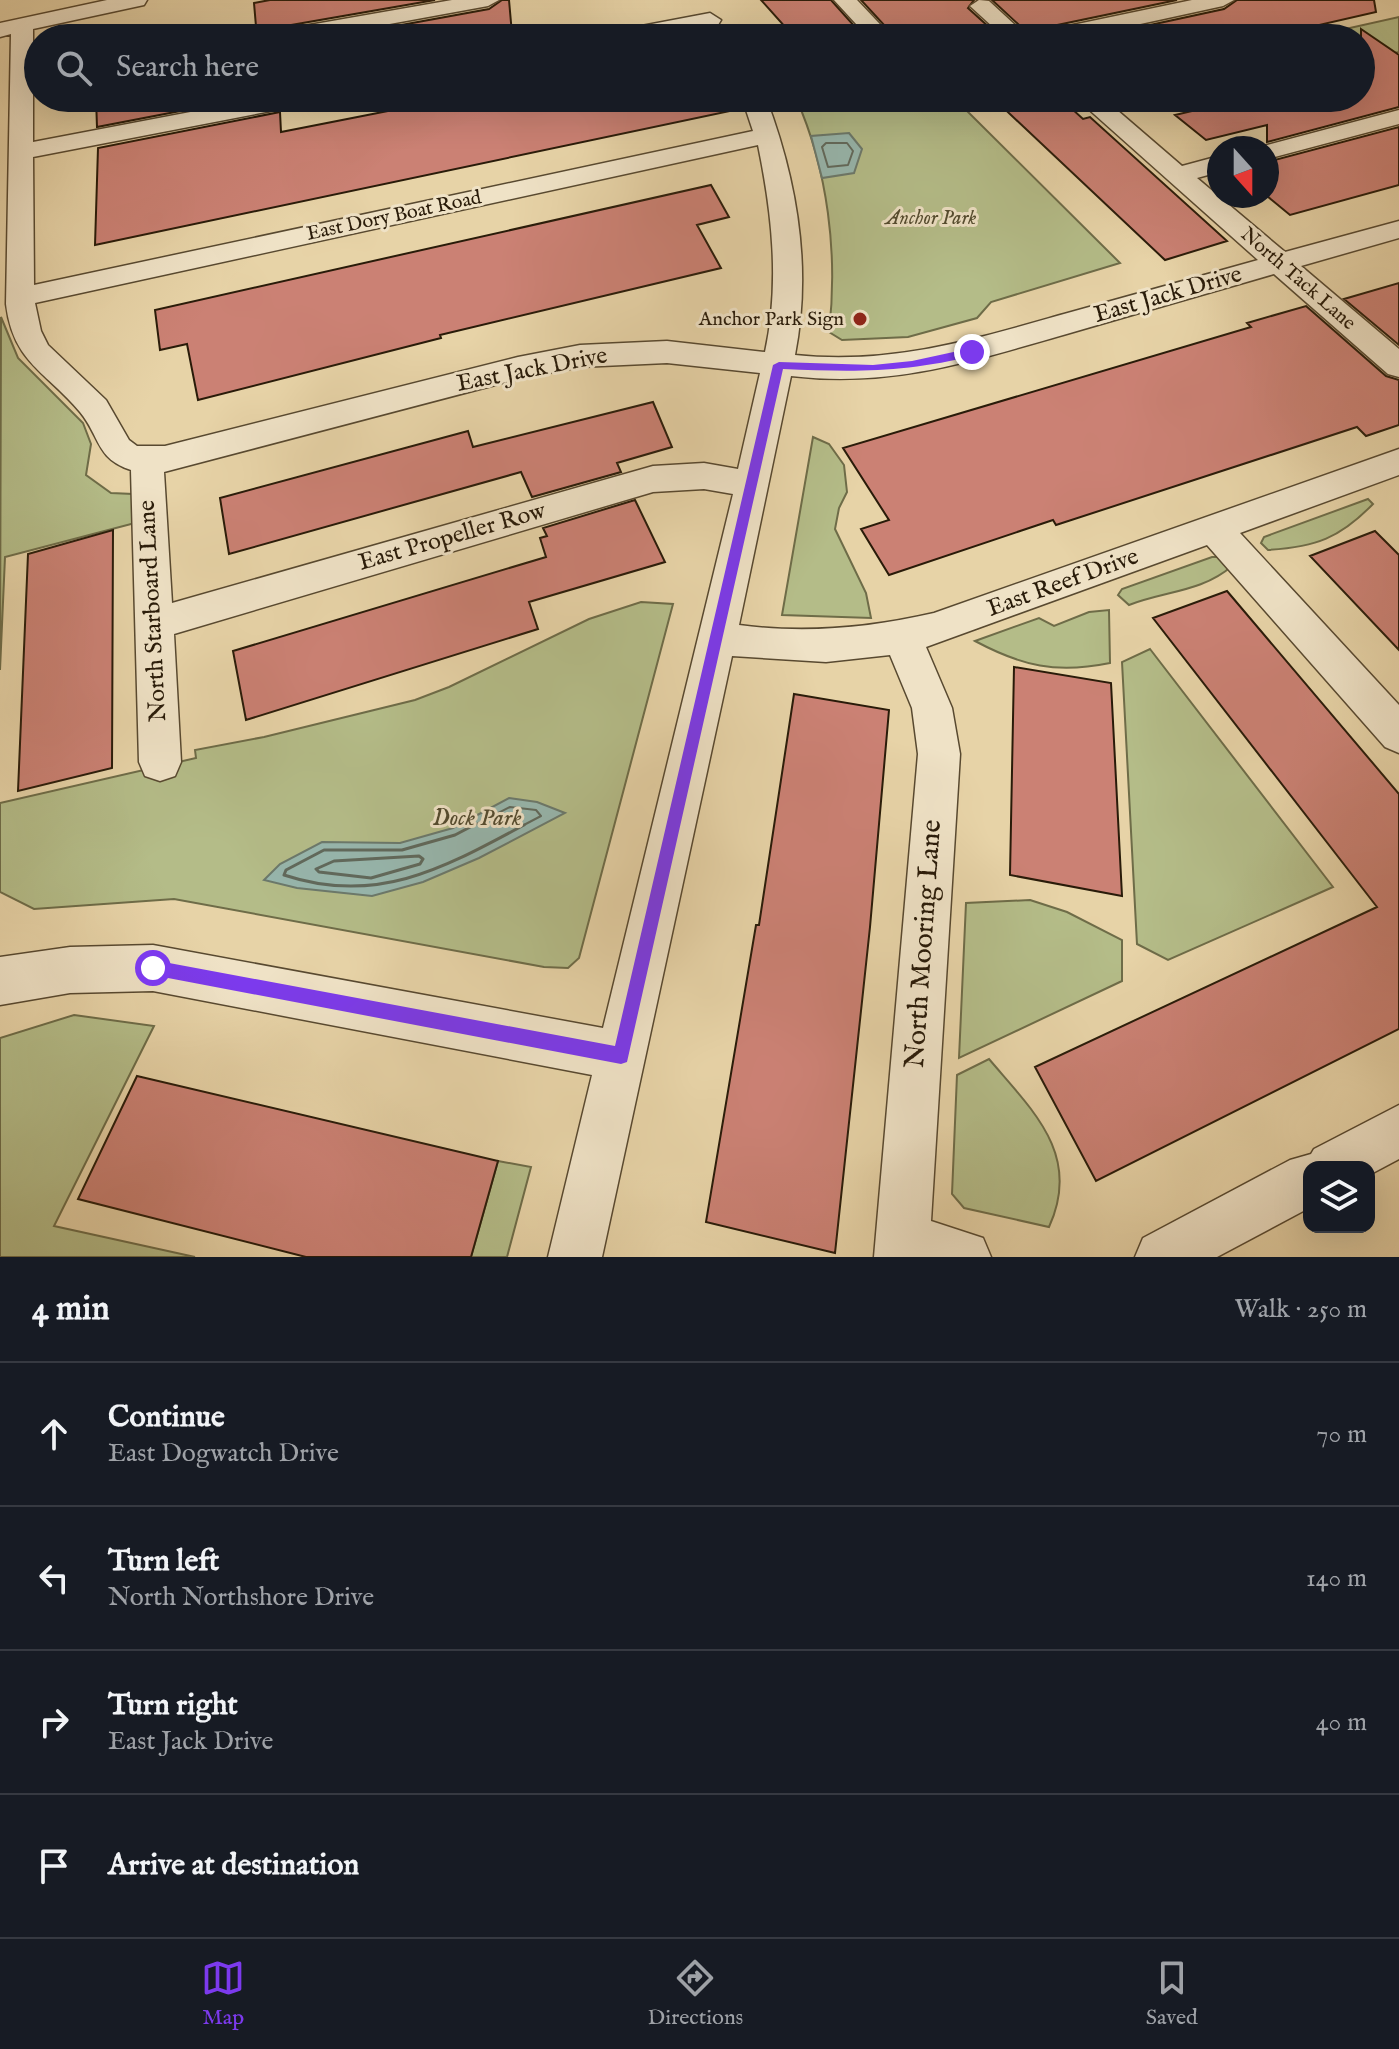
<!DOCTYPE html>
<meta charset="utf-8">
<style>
body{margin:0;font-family:"IM FELL English",serif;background:#20242c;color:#f1f3f6}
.controls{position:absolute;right:24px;bottom:24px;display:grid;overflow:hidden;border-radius:16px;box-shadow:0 8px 32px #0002}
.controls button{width:72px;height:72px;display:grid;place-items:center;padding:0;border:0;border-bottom:2px solid #363941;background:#171b24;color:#f1f3f6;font:40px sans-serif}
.compass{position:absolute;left:1207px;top:136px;width:72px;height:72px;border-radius:50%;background:#171b24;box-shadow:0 8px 32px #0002;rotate:159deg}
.stop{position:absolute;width:24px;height:24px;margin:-18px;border:6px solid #7c3aed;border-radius:50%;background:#fff}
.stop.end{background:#7c3aed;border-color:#fff;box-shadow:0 2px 8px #0008}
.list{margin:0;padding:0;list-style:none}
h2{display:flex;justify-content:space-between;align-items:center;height:104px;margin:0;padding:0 32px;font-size:34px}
h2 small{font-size:26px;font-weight:400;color:#9ea1a6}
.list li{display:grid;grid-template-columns:52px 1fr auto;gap:24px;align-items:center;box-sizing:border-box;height:144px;padding:0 32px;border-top:2px solid #363941}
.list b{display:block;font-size:30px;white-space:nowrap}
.list p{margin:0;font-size:26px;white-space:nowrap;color:#9ea1a6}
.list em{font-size:26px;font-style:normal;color:#9ea1a6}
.icon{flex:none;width:44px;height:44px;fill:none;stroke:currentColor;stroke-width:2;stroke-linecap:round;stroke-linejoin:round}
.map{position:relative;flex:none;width:1399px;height:1257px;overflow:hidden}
.search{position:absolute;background:#171b24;box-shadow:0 8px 32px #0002;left:24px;right:24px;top:24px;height:88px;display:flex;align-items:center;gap:20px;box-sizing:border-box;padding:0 28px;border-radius:44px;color:#9ea1a6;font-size:30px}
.sheet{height:680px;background:#171b24}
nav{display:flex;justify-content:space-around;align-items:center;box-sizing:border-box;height:112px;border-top:2px solid #363941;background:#171b24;font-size:22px;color:#9ea1a6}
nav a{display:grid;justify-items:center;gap:4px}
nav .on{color:#7c3aed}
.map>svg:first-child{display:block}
.green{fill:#b4bc88;stroke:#6e6c48;stroke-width:2}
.water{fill:#97b7ae;stroke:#6b796c;stroke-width:2}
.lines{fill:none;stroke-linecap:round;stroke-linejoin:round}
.shore-far1{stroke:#60695c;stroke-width:2}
.shore{stroke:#60695c;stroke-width:3}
.building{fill:#cb8174;stroke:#291b09;stroke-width:2}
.minor-casing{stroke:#584930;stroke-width:3}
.minor{fill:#efe2c6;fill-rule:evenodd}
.route{fill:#7c3aed}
.poi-dot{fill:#8f2418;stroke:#efe2c6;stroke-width:3}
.labels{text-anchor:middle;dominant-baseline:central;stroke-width:6;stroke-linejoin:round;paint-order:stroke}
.far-street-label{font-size:20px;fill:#291b09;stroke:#efe2c6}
.far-park-label{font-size:20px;font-style:italic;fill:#534b2f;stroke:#efe2c6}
.far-poi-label{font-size:20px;fill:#291b09;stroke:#efe2c6;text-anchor:end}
.street-label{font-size:24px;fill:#291b09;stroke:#efe2c6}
.park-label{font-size:24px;font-style:italic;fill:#534b2f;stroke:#efe2c6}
.near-street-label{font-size:28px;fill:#291b09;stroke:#efe2c6}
</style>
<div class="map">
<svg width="1399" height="1257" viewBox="0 0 1399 1257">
<rect width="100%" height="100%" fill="#e7d3a7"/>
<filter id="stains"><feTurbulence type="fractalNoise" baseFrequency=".0025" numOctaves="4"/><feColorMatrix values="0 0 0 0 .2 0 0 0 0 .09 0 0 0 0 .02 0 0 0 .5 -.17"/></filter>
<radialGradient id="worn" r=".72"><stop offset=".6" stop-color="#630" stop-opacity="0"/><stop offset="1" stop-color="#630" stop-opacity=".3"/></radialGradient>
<!-- green -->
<path class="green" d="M1399 17V52L1361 61V38H1305Z
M796 98H954L1120 263 991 302 977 318 908 337 842 340 829 332C838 254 828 170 796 98Z
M1 317 18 358 83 423 91 444 86 475 111 493 133 494 135 523 5 557 0 670Z
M813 437 829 444 844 465 847 492 839 508 835 529 866 593 871 618 782 615Z
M1368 499 1373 504C1340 538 1316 547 1268 550L1261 543 1264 537Z
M1212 557H1222L1232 566C1202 592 1165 591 1129 605L1118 595 1122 589Z
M641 602 673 604 579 958 568 968 544 967 174 899 34 909 0 892V803L196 758 195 750 264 737 415 700 449 687 589 619Z
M1109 610 1110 663C1056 674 1022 666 975 641L1039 618 1054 626 1089 612Z
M1150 649 1333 887 1168 960 1137 944 1122 662Z
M1030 900 1067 912 1122 940V981L959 1058 966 903Z
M74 1015 154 1026 54 1226 195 1257H0V1038Z
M989 1059C1033 1111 1082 1155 1049 1227L964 1208 952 1194 957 1075Z
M498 1161 531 1167 507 1257H471Z"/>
<!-- water -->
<path class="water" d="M849 133 862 149 854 173 822 178 811 136Z
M509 798 537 802 565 813 479 858 423 882 372 896 297 888 264 880 280 864 322 842 400 843 453 828Z"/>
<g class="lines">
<!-- shore-far1 -->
<path class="shore-far1" d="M826 143H847L853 151 848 165 828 167 822 147Z
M471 827 510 807 536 810 541 816 520 827"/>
<!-- shore -->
<path class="shore" d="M474 825 455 835 402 850H324L286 870 284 875C377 906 444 868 524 825
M419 856 423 859 420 864 371 878 319 872 316 869 334 861Z"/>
</g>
<!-- building -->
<path class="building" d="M270 0H435L274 28 257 38 254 3Z
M502 0H509L512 34 488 38H330L489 9Z
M761 0H831L865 38H795Z
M861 0H974L968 8 1001 38H896Z
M992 0H1177L1043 28 1031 36Z
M1237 0H1374L1376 12 1262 38H1090L1224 9Z
M1361 29 1399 55V107L1267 142V125L1206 140 1175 115 1247 98H1361Z
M96 98H248L97 127Z
M454 98H729L730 111 95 245 98 148 280 112 281 132Z
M993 98H1060L1083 119 1090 117 1227 241 1165 260Z
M1399 127V185L1290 215 1267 196V162Z
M711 185 729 217 697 225 721 268 440 335 441 338 198 400 187 344 160 350 155 310Z
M1399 283V345L1344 299Z
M1306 306 1386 376 1399 380V425L1366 436 1357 427 1056 525 1053 520 889 575 861 529 889 520 843 448 1251 327 1247 323Z
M653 402 672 447 617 463 621 472 532 497 521 472 229 554 220 498 468 431 473 447Z
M635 500 665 562 529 602 538 629 246 720 233 651 546 557 540 538 547 536 543 528Z
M113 530 112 768 18 791 28 554Z
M1375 531 1399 555V650L1310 556Z
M1227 591 1399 794V1029L1096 1181 1035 1067 1377 907 1153 618Z
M1014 667 1111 683 1122 896 1010 875Z
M794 694 889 710 870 927 835 1253 706 1222 756 925H759Z
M137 1076 498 1161 471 1257H306L78 1199Z"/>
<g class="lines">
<defs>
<path id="minor" d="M107 0H147L144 5 33 29V142L264 98H314L311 103 302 105 33 157 34 285 753 131 742 98H766C797 180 812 268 795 355 892 365 972 340 1064 314 1129 296 1194 278 1258 260L1076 98H1103L1182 166 1219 156V172L1197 178 1285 252 1399 221V238L1301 266 1399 349V377L1388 374 1274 274C1206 294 1138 313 1070 333 972 361 894 388 791 376L739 625C805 634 869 628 934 613L1399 449V475L1240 533 1399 705V753L1385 747 1207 545 926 647 952 708 960 754 931 1221 983 1238 991 1257H874L918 754 912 708 890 655 826 662 732 656 602 1257H548L592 1075 153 991 70 993 0 1005V957L70 947 153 945 603 1028 733 494 704 489 653 492 174 634 181 762 175 776 160 781 145 776 139 762 131 470C96 459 100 436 80 412 47 372 13 363 6 304L11 34 0 37V23ZM758 145C772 213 780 283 765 352L667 341 580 345 518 357 165 446H137L129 440 106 400 48 345 41 331 35 303ZM667 363 760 373 738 469 704 463 653 466 172 603 164 472 518 379 580 367Z
M452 0H499L488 6 313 38H264L275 31Z
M834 0H857L893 38H869Z
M979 0 989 1 1029 38H1005L970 6Z
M1192 0H1234L1223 6 1076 38H1033L1044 31Z
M710 13 721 20 718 25 650 38H604L615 31Z
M1399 110V124L1267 159V148H1256Z
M1399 1105V1159L1369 1175V1167H1309V1208L1217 1257H1135L1143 1238 1290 1160 1311 1154 1314 1149Z"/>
</defs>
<!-- minor casing -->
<use href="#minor" class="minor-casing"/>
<!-- minor -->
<use href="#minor" class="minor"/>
</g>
<!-- route -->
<path class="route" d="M972 348 977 352 976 355C905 373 855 372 783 369L627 1062 621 1064 147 974V963L153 960 615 1046 773 365 779 362 873 365 912 361Z"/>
<!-- markers -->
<circle class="poi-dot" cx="860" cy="319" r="8"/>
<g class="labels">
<!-- far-street labels -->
<g class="far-street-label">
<text transform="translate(394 216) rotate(-12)">East Dory Boat Road</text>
<text transform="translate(1298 279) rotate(41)">North Tack Lane</text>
</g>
<!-- far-park labels -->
<g class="far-park-label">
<text x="931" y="218">Anchor Park</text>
</g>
<!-- far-poi labels -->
<g class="far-poi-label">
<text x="844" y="319">Anchor Park Sign</text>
</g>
<!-- street labels -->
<g class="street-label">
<text transform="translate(1168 295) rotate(-16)">East Jack Drive</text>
<text transform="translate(532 370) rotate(-11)">East Jack Drive</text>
<text transform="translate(452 537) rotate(-16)">East Propeller Row</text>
<text transform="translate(1063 583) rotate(-20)">East Reef Drive</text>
<text transform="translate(153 611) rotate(-93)">North Starboard Lane</text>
</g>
<!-- park labels -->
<g class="park-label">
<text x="477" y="818">Dock Park</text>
</g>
<!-- near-street labels -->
<g class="near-street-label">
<text transform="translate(924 944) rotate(-86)">North Mooring Lane</text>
</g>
</g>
<rect width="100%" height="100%" filter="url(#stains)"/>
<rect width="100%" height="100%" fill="url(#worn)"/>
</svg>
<div class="controls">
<button><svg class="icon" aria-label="layers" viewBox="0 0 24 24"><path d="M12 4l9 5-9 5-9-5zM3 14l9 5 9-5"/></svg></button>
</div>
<svg class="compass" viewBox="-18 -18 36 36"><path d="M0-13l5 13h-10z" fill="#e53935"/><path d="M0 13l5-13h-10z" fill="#9ea1a6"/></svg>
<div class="stop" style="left:153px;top:968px"></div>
<div class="stop end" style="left:972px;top:352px"></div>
<div class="search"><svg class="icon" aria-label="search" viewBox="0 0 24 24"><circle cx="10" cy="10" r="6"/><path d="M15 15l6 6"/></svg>Search here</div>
</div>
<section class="sheet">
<h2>4 min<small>Walk · 250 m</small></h2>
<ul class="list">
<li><svg class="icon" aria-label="ahead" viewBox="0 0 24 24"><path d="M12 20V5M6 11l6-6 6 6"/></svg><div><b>Continue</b><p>East Dogwatch Drive</p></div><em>70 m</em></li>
<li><svg class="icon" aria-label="left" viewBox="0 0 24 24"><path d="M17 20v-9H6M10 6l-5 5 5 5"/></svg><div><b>Turn left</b><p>North Northshore Drive</p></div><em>140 m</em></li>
<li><svg class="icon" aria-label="right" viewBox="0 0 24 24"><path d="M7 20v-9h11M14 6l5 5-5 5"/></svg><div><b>Turn right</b><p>East Jack Drive</p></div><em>40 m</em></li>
<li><svg class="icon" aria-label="arrive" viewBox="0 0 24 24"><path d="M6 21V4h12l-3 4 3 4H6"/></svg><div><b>Arrive at destination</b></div></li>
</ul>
</section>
<nav>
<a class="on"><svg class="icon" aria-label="map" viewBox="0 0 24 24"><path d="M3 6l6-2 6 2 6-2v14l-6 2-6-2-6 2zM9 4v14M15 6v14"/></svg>Map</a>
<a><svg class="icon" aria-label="directions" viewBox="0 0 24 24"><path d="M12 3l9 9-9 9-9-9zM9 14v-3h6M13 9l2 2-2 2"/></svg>Directions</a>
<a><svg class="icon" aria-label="saved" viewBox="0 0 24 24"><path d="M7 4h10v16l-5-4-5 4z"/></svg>Saved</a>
</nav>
